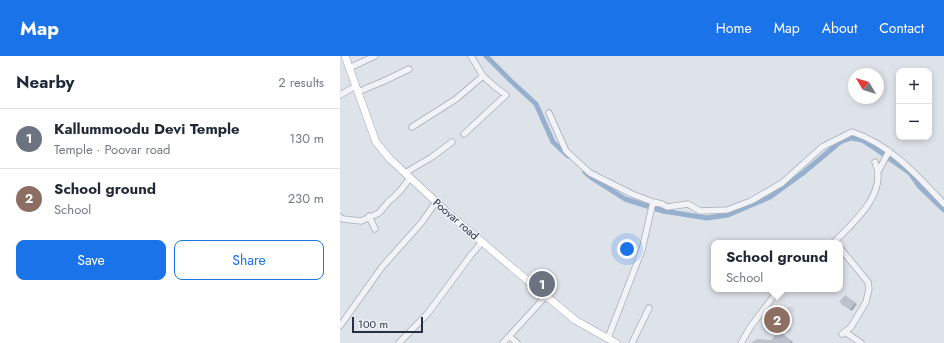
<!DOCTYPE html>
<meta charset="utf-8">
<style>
body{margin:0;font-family:Jost,sans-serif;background:#f2f2f3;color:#1f2937}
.controls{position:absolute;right:12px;top:12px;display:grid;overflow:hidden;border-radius:8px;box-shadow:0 2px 6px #0003}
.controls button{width:36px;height:36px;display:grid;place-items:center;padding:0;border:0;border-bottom:1px solid #e0e1e3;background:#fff;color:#1f2937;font:20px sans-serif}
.compass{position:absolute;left:508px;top:12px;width:36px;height:36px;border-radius:50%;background:#fff;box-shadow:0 2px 6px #0003;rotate:308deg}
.scale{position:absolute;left:12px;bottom:10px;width:71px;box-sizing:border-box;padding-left:4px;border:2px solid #263042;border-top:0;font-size:11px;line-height:14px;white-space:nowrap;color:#263042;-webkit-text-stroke:3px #eef1f7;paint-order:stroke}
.you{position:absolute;left:287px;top:193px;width:14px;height:14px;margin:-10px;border:3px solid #fff;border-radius:50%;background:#1a73e8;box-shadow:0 0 0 6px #1a73e833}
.badge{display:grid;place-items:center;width:26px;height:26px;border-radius:50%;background:#1a73e8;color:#fff;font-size:13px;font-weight:700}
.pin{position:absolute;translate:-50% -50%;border:2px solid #fff;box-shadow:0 1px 4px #0006}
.popup{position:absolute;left:371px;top:184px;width:132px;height:52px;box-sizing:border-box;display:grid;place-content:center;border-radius:8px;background:#fff;filter:drop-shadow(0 1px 3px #0005);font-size:13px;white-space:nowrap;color:#747a83}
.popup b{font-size:15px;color:#1f2937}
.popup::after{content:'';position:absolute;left:50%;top:100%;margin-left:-8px;border:8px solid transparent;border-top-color:#fff}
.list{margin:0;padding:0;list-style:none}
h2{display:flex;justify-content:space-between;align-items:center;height:52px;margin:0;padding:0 16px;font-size:17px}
h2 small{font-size:13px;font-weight:400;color:#747a83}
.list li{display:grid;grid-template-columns:26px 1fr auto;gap:12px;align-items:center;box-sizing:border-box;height:60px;padding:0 16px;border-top:1px solid #e0e1e3}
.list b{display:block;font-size:15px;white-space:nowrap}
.list p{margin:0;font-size:13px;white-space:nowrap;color:#747a83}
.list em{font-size:13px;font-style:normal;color:#747a83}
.actions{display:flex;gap:8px;padding:12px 16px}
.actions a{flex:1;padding:9px 0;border:1px solid #1a73e8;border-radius:8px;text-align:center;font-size:14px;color:#1a73e8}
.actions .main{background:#1a73e8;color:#fff}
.map{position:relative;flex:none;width:604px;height:287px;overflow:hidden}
header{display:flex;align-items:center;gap:24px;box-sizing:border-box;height:56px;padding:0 20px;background:#1a73e8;color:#fff}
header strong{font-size:19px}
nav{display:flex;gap:22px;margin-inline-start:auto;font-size:14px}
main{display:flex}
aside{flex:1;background:#fff}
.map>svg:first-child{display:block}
.built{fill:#d0d5df}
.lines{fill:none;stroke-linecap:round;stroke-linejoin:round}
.canal{stroke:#96b0cd;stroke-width:5}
.building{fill:#bbc1cd;filter:url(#shadow)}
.minor-casing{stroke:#a7adb7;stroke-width:7}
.major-casing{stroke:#9ca6b6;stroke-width:8}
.minor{stroke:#f1f3f7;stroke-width:5.5}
.major{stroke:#fff;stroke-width:7}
.labels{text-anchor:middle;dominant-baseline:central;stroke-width:3;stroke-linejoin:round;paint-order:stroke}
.street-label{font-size:11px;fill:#263042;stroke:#eef1f7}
</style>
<header>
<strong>Map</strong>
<nav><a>Home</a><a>Map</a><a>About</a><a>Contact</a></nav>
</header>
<main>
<aside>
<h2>Nearby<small>2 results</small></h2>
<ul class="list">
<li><span class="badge" style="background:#6b7280">1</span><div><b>Kallummoodu Devi Temple</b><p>Temple · Poovar road</p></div><em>130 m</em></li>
<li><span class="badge" style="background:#8d6e63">2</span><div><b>School ground</b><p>School</p></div><em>230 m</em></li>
</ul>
<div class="actions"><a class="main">Save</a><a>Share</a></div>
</aside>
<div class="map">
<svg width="604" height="287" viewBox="0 0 604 287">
<defs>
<filter id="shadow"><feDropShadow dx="2" dy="2" stdDeviation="0" flood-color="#0004"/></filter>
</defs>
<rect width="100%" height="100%" fill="#dee3e9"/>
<!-- built -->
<path class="built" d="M452 250 454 254 453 257 448 259 445 265 447 270 452 274 448 277 440 273 436 266 425 269V264L432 263 431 259H423L428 253 434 255 440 258 447 255 448 251Z"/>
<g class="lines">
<!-- canal -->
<path class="canal" d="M146 0 171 25 196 48 213 86 228 100
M245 116 252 122 285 143 323 155 367 162 388 159 430 141 463 117 500 86 511 82 522 84 536 93 570 117 580 131 604 154"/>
</g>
<!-- building -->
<path class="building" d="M505 239 515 246 510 253 499 246Z
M439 275 451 284 449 287H411L417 283 431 284Z"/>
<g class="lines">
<defs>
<path id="minor" d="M9 12 35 0
M18 36 39 27 42 26 69 13
M0 39 16 30
M209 57 226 95 250 117 292 138 313 146 322 148 327 151 348 148 360 155 387 154 411 145 442 127 482 91 512 76C550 88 578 120 604 148
M72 71 116 43 143 20
M124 78 166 39 154 30 143 20 131 0
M539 114 549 95
M65 117 92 101 112 86
M29 160 35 173
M0 161 3 163 21 165 39 157 49 145 53 142 60 135 70 122
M493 187C512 168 549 137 535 106
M500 192 528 226 529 233 526 246 511 271 502 278
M0 270 42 211 82 166 96 146
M505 276 521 287
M169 280 177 287
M268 282 302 194 313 146
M59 287 88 257 131 199 142 186
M163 287 206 240
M292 287 309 252
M401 287 411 270 439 233"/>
<path id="major" d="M5 0 36 86 50 103 108 157 175 214 235 264 276 287"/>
</defs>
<!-- minor casing -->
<use href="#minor" class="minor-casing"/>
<!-- major casing -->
<use href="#major" class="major-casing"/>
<!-- minor -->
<use href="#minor" class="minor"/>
<!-- major -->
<use href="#major" class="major"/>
</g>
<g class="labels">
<!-- street labels -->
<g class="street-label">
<text transform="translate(116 163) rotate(41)">Poovar road</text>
</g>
</g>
</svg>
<div class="controls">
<button>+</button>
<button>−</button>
</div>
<svg class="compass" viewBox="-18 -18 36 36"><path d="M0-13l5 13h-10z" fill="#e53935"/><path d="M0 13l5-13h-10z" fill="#747a83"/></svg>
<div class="scale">100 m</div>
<div class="you"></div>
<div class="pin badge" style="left:202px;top:228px;background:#6b7280">1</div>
<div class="pin badge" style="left:437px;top:264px;background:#8d6e63">2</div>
<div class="popup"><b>School ground</b>School</div>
</div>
</main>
